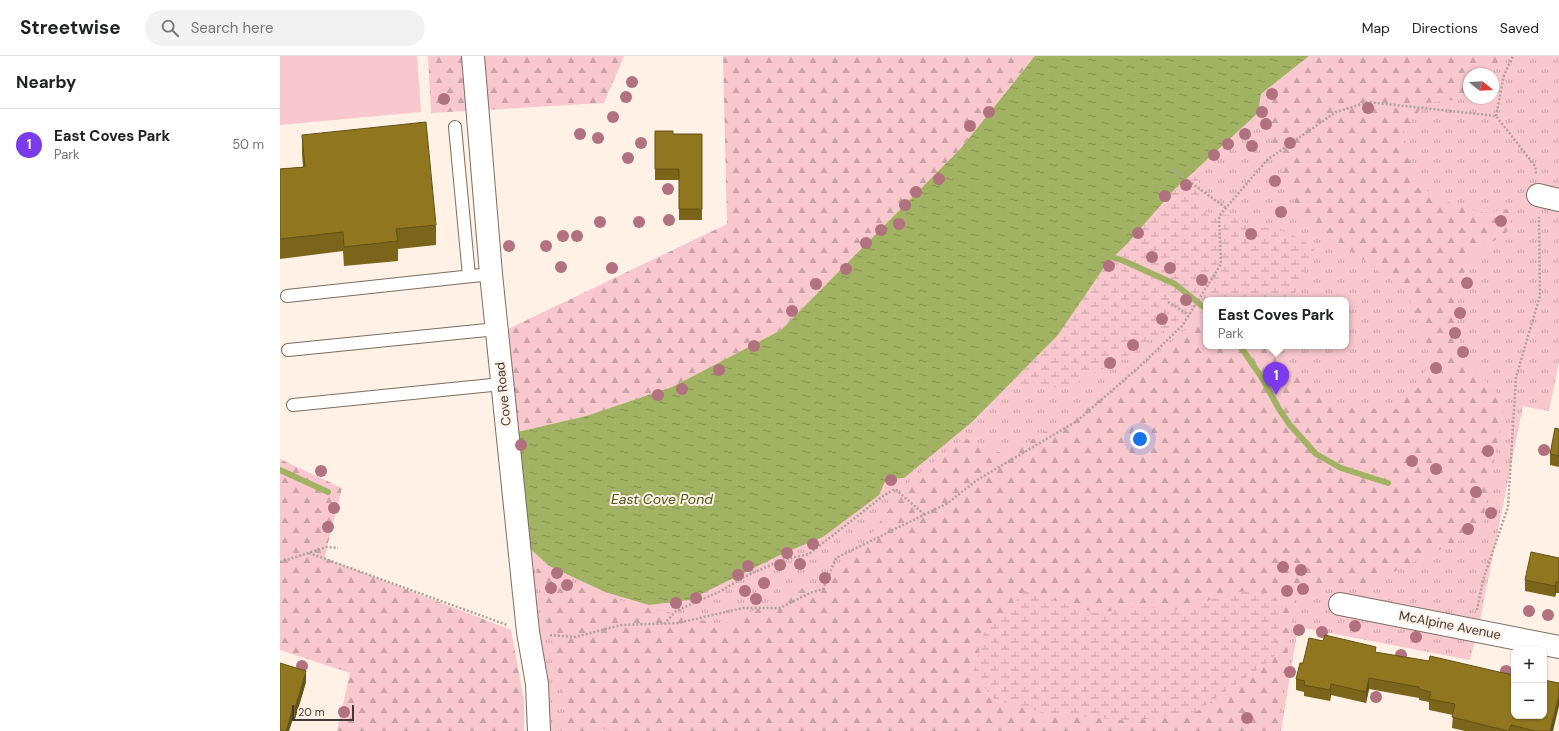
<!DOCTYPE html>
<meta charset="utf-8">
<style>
body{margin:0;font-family:"DM Sans",sans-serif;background:#f2f2f2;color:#202124}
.controls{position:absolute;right:12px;bottom:12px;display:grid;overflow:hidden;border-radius:8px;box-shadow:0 1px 3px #0004}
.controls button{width:36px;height:36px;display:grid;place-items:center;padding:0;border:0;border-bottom:1px solid #e0e0e0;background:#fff;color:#202124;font:20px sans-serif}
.compass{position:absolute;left:1183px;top:12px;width:36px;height:36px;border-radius:50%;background:#fff;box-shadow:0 1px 3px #0004;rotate:108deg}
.scale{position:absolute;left:12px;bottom:10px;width:62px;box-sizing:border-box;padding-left:4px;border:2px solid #413a34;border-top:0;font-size:11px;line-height:14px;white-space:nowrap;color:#413a34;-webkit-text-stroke:3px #fff1e5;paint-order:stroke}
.you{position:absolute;left:860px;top:383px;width:14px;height:14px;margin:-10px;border:3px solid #fff;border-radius:50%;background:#1a73e8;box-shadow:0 0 0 6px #1a73e833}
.badge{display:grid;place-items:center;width:26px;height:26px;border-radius:50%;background:#7c3aed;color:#fff;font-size:13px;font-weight:700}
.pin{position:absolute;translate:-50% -33px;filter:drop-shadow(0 1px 2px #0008)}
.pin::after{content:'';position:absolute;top:21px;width:14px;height:12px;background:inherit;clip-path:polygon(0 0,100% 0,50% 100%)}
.popup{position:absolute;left:923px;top:241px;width:146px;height:52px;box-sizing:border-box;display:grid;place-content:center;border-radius:8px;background:#fff;filter:drop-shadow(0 1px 3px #0005);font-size:13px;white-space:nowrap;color:#757577}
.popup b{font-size:15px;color:#202124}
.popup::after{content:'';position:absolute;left:50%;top:100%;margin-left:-8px;border:8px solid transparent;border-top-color:#fff}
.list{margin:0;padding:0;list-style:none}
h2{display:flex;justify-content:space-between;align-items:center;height:52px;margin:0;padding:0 16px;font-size:17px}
h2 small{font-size:13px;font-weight:400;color:#757577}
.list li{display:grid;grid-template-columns:26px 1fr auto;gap:12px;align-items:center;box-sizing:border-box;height:72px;padding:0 16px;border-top:1px solid #e0e0e0}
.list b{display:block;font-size:15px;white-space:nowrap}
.list p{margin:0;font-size:13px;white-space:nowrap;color:#757577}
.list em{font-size:13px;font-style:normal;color:#757577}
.icon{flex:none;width:22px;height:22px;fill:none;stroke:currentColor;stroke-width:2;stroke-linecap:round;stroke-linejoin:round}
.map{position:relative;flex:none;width:1279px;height:675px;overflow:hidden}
header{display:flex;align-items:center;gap:24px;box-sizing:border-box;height:56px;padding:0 20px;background:#fff;border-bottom:1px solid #e0e0e0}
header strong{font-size:19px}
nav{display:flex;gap:22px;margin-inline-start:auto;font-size:14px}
.search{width:280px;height:36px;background:#f2f2f2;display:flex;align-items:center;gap:10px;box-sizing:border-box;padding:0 14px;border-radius:22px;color:#757577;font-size:15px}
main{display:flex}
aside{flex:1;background:#fff}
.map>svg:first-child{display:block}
.grass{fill:url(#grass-tufts);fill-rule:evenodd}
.forest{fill:url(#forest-firs)}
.wetland{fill:url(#wetland-marsh)}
.pitch{fill:#f8c8ce}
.water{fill:url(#water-ripples)}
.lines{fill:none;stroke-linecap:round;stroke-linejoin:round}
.stream{stroke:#a2b263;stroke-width:6}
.service-casing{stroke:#7c6e60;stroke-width:14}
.minor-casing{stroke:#7c6e60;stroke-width:24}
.path{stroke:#aea399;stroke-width:2.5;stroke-dasharray:2 2;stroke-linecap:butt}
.service{stroke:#fff;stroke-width:12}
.minor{stroke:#fff;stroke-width:22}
.tree{fill:#b1717f}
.wall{fill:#7b651b}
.shaded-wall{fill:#645316}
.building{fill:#8f761f;stroke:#645316}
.labels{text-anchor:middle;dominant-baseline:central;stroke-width:4;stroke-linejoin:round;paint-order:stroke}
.street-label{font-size:13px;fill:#413a34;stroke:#fff1e5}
.water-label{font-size:14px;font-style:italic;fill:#4c561d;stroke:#fff1e5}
</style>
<header>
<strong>Streetwise</strong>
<div class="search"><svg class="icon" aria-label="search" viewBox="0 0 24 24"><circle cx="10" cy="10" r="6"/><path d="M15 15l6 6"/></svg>Search here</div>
<nav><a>Map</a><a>Directions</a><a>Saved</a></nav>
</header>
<main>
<aside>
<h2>Nearby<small></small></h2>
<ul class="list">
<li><span class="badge">1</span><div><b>East Coves Park</b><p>Park</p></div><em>50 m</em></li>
</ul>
</aside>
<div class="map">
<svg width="1279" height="675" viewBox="0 0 1279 675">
<defs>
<pattern id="grass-tufts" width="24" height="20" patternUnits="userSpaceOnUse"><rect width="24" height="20" fill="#f8c8ce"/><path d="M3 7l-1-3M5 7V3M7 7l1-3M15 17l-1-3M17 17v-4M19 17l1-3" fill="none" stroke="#caa3a8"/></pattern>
<pattern id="forest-firs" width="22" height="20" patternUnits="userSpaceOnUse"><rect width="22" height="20" fill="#f8c8ce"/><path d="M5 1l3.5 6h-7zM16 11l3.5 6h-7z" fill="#caa3a8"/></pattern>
<pattern id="wetland-marsh" width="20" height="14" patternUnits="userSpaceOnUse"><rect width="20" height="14" fill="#f8c8ce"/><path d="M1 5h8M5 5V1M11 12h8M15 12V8" fill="none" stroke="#caa3a8"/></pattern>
<pattern id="water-ripples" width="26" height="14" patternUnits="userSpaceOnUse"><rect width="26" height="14" fill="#a2b263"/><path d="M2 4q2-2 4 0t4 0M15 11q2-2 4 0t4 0" fill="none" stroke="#869252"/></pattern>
</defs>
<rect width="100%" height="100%" fill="#fff1e5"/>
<!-- grass -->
<path class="grass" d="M1029 0H1279V306L1269 355 1243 350 1200 564 1190 604 1018 571 1001 675H261L243 486 269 510 325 536 502 498 543 481 606 422 692 366 778 279 827 207 847 188 894 134 978 57 981 38ZM1189 18H1213V42H1189ZM926 244H1066V290H926Z"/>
<!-- forest -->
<path class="forest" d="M148 0H344L324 47 151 57Z
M443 0H755L681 92 501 274 392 331 306 360 233 377 226 274 447 168Z
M1039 0H1221L1211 18H1189V42H1192L1145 47 1123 76 1133 119 1154 142 1204 157 1234 152 1227 176 1188 202 1173 261 1184 301 1225 346 1201 475 1128 508 1087 531 1017 529 997 675H331L321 672 320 675H283L285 648 256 512 345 546 442 569 565 513 632 423 684 382 726 399 831 337 906 273 926 250V290H995L1016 318 1060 352 1117 353 1152 306 1127 236 1019 157 983 61 988 41Z
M0 403 62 432 47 491 45 502 231 574 244 645V675H57L70 617 0 594Z"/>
<!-- wetland -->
<path class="wetland" d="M915 115 918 123 922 156 949 159 962 166 1007 176 1035 192 1012 244H939L928 240 892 269 851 298 787 332 730 328 778 279 827 207 847 188 894 134Z
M976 533 1002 547 994 602 916 656 852 665 764 657 715 644 693 618 704 577 745 535 816 557 857 551 902 554 944 539Z"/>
<!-- pitch -->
<path class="pitch" d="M0 0H137L141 56 0 69Z"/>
<!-- water -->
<path class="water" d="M755 0H1029L981 38 978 57 894 134 847 188 827 207 778 279 692 366 624 422 606 423 599 439 543 481 502 498 409 544 369 549 325 536 269 510 243 486 233 377 306 360 392 331 501 274 681 92Z"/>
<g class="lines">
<!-- stream -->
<path class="stream" d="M828 197 832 201 844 205 895 228 926 253
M960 290 982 322 999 353 1010 369 1036 398 1061 412 1108 427
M0 414 48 436"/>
<defs>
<path id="service" d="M175 71 189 220
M7 240 211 218
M8 294 217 273
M13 349 222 328"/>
<path id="minor" d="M193 0 211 218 248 576 257 628 259 675
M1258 139 1279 144
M1060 548 1279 591"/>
</defs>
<!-- service casing -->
<use href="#service" class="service-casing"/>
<!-- minor casing -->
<use href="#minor" class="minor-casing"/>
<!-- path -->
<path class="path" d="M1216 60 1224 19 1233 0
M892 113 946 152
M888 246 909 259
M29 497 227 569
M0 506 47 491 58 492
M1197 554 1203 524 1228 451 1236 321 1260 240 1259 161
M384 568 396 555 441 535 464 521 502 504 529 498 603 440 615 433 645 459
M270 579 295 581 341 569 398 567 463 552H500L530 537 543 533 556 502 668 447 697 424 797 365 859 311 902 270 941 208 939 160 987 104 1056 56 1088 46 1216 60 1255 110 1256 118"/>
<!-- service -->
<use href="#service" class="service"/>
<!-- minor -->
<use href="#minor" class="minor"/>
</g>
<!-- trees -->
<g class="tree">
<circle cx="352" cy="26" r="6"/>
<circle cx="992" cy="38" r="6"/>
<circle cx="346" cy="41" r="6"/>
<circle cx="164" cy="43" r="6"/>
<circle cx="1088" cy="52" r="6"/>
<circle cx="709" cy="56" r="6"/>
<circle cx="982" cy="56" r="6"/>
<circle cx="333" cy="61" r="6"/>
<circle cx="986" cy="68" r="6"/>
<circle cx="690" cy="70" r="6"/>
<circle cx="300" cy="78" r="6"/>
<circle cx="965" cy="78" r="6"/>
<circle cx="318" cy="82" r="6"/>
<circle cx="361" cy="87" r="6"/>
<circle cx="1010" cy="87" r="6"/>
<circle cx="948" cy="88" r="6"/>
<circle cx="972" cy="90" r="6"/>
<circle cx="934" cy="99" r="6"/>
<circle cx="348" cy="102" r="6"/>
<circle cx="659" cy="123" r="6"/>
<circle cx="995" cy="125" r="6"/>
<circle cx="906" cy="129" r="6"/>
<circle cx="388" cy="133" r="6"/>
<circle cx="636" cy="136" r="6"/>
<circle cx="885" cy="140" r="6"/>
<circle cx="625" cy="149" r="6"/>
<circle cx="1001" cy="156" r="6"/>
<circle cx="389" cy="164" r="6"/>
<circle cx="1221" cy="165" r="6"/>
<circle cx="320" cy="166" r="6"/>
<circle cx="359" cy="166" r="6"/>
<circle cx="619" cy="168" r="6"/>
<circle cx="601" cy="174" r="6"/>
<circle cx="858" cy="177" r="6"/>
<circle cx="971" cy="178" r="6"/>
<circle cx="283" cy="180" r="6"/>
<circle cx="297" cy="180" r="6"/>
<circle cx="586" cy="187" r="6"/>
<circle cx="229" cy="190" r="6"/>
<circle cx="266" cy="190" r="6"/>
<circle cx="872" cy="201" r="6"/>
<circle cx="829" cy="210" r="6"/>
<circle cx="281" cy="211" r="6"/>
<circle cx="332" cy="212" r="6"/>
<circle cx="890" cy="212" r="6"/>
<circle cx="566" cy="213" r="6"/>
<circle cx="922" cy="224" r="6"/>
<circle cx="1187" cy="227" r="6"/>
<circle cx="536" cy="228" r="6"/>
<circle cx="906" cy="244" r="6"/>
<circle cx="512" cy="255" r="6"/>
<circle cx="1180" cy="257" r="6"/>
<circle cx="882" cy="263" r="6"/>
<circle cx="1175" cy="277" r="6"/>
<circle cx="853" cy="289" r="6"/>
<circle cx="474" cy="290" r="6"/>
<circle cx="1183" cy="296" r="6"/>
<circle cx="830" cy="307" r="6"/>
<circle cx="1156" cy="312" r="6"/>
<circle cx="439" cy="314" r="6"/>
<circle cx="402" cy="333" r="6"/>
<circle cx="378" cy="339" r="6"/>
<circle cx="241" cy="389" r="6"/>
<circle cx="1264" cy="394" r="6"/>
<circle cx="1208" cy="395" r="6"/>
<circle cx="1132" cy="405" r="6"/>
<circle cx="1156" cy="413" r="6"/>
<circle cx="41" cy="415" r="6"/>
<circle cx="611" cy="424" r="6"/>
<circle cx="1196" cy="436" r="6"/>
<circle cx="54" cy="452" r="6"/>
<circle cx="1211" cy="457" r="6"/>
<circle cx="48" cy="471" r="6"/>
<circle cx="1188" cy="473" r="6"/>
<circle cx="533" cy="488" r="6"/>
<circle cx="507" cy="497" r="6"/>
<circle cx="520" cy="508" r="6"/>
<circle cx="500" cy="509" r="6"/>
<circle cx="468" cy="510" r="6"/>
<circle cx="1003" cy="511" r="6"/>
<circle cx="1021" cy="514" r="6"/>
<circle cx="277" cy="517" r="6"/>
<circle cx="458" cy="519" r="6"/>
<circle cx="545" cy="522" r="6"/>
<circle cx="484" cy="527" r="6"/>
<circle cx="287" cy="529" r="6"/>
<circle cx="271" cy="532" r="6"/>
<circle cx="1023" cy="533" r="6"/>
<circle cx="465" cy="535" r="6"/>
<circle cx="1007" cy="535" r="6"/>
<circle cx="416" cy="542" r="6"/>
<circle cx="476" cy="543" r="6"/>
<circle cx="396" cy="547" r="6"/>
<circle cx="1249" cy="555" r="6"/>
<circle cx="1268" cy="559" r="6"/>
<circle cx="1075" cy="570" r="6"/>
<circle cx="1019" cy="574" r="6"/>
<circle cx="1042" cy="576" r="6"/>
<circle cx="1136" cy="581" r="6"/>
<circle cx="1121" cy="599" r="6"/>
<circle cx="22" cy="610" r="6"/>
<circle cx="1226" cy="615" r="6"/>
<circle cx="1010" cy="616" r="6"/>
<circle cx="1096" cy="641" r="6"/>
<circle cx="64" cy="656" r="6"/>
<circle cx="967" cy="662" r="6"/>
</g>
<!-- wall -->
<path class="wall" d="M375 75 393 78H422V164H399V124H375Z
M22 79 156 169V189L118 193V205L64 210 63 195 0 203V113L23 111 22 99Z
M1279 373V411L1270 409V398Z
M1279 502V537H1276L1275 541 1245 535V524Z
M1043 585 1096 596 1273 675H1185L1172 672 1173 659 1149 654V646L1139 644V642L1089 633 1086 647 1051 639 1050 645 1024 640V636L1016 634V623L1023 607Z
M26 626 15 663H13L0 675Z"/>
<!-- shaded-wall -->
<path class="shaded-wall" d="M1276 526V537L1275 541V530Z
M26 615V626L15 663V652Z
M1089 622V633L1086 647V636Z
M1051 628V639L1050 645V634Z
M1279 639V650L1273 675H1270Z
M13 652V663L9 675H6Z"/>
<!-- building -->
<path class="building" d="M146 66 156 169 116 173 118 185 64 191 63 176 0 183V113L25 111 22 79Z
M375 75H393V78H422V153H399V113H375Z
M1275 372 1279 373V400L1270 398Z
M1251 496 1279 502V526H1276L1275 530 1245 524Z
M1045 579 1096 591 1095 596 1149 605 1150 600 1219 616 1234 619V660H1264V624L1279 627V639L1270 675H1255L1231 669 1229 675H1228L1172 661 1175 648 1149 643 1151 636 1139 633V631L1089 622 1086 636 1051 628 1050 634 1024 629 1025 625 1016 623 1020 607H1023L1029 582 1043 585Z
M0 607 26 615 15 652H13L6 675H0Z"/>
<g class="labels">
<!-- street labels -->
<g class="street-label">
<text transform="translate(223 338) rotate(-96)">Cove Road</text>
<text transform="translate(1170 569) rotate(11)">McAlpine Avenue</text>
</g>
<!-- water labels -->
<g class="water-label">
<text x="382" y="443">East Cove Pond</text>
</g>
</g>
</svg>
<div class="controls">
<button>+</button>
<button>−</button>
</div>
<svg class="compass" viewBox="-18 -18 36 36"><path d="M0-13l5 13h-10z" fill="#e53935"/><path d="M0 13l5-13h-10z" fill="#757577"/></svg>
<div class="scale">20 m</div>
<div class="you"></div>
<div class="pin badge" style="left:996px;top:339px">1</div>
<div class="popup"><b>East Coves Park</b>Park</div>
</div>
</main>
